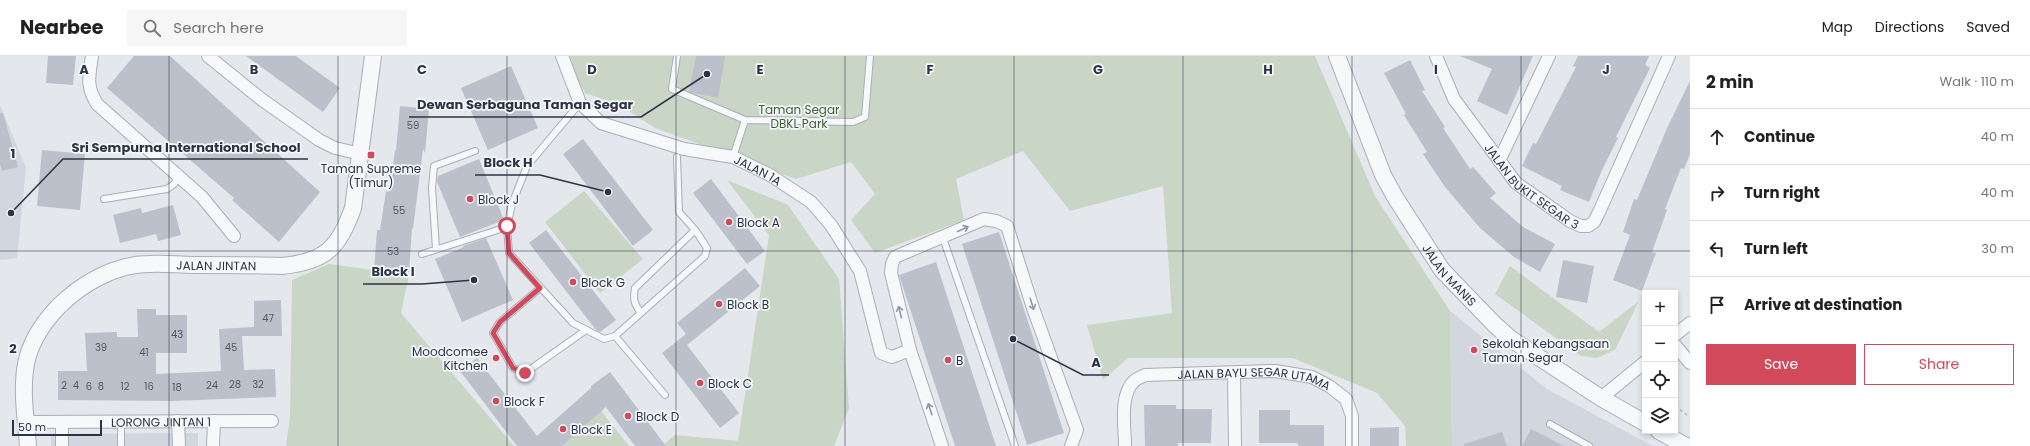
<!DOCTYPE html>
<meta charset="utf-8">
<style>
body{margin:0;font-family:Poppins,sans-serif;background:#f6f6f6;color:#202124}
.controls{position:absolute;right:12px;bottom:12px;display:grid;overflow:hidden;border-radius:0px;box-shadow:0 2px 6px #0003}
.controls button{width:36px;height:36px;display:grid;place-items:center;padding:0;border:0;border-bottom:1px solid #e0e0e0;background:#fff;color:#202124;font:20px sans-serif}
.scale{position:absolute;left:12px;bottom:10px;width:90px;box-sizing:border-box;padding-left:4px;border:2px solid #2b3445;border-top:0;font-size:11px;line-height:14px;white-space:nowrap;color:#2b3445;-webkit-text-stroke:3px #f4f6f9;paint-order:stroke}
.stop{position:absolute;width:12px;height:12px;margin:-9px;border:3px solid #d1495b;border-radius:50%;background:#fff}
.stop.end{background:#d1495b;border-color:#fff;box-shadow:0 1px 4px #0008}
.list{margin:0;padding:0;list-style:none}
h2{display:flex;justify-content:space-between;align-items:center;height:52px;margin:0;padding:0 16px;font-size:17px}
h2 small{font-size:13px;font-weight:400;color:#757577}
.list li{display:grid;grid-template-columns:26px 1fr auto;gap:12px;align-items:center;box-sizing:border-box;height:56px;padding:0 16px;border-top:1px solid #e0e0e0}
.list b{display:block;font-size:15px;white-space:nowrap}
.list em{font-size:13px;font-style:normal;color:#757577}
.actions{display:flex;gap:8px;padding:12px 16px}
.actions a{flex:1;padding:9px 0;border:1px solid #d1495b;border-radius:0px;text-align:center;font-size:14px;color:#d1495b}
.actions .main{background:#d1495b;color:#fff}
.icon{flex:none;width:22px;height:22px;fill:none;stroke:currentColor;stroke-width:2;stroke-linecap:round;stroke-linejoin:round}
.map{position:relative;flex:none;width:1690px;height:390px;overflow:hidden}
header{display:flex;align-items:center;gap:24px;box-sizing:border-box;height:56px;padding:0 20px;background:#fff;border-bottom:1px solid #e0e0e0}
header strong{font-size:19px}
nav{display:flex;gap:22px;margin-inline-start:auto;font-size:14px}
.search{width:280px;height:36px;background:#f6f6f6;display:flex;align-items:center;gap:10px;box-sizing:border-box;padding:0 14px;border-radius:0px;color:#757577;font-size:15px}
main{display:flex}
aside{flex:1;background:#fff}
.map>svg:first-child{display:block}
.built{fill:#d2d6de}
.green{fill:#c9d6c5}
.building{fill:#bbc0ca}
.lines{fill:none;stroke-linecap:round;stroke-linejoin:round}
.service-casing{stroke:#a9aeb7;stroke-width:8}
.minor-casing{stroke:#a9aeb7;stroke-width:14}
.tertiary-casing{stroke:#a9aeb7;stroke-width:18}
.path{stroke:#c2c5cb;stroke-width:2;stroke-dasharray:3 3;stroke-linecap:butt}
.service{stroke:#f7f8fa;stroke-width:6}
.minor{stroke:#f7f8fa;stroke-width:12}
.tertiary{stroke:#f7f8fa;stroke-width:16}
.oneway{stroke:#9196a0}
.route{stroke:#d1495b;stroke-width:5}
.grid{fill:none;stroke:#2b3445;stroke-width:1;stroke-opacity:0.55}
.poi-dot{fill:#d1495b;stroke:#f4f6f9;stroke-width:1.5}
.labels{text-anchor:middle;dominant-baseline:central;stroke-width:3.5;stroke-linejoin:round;paint-order:stroke}
.number-label{font-size:10px;fill:#4f5766}
.park-label{font-size:12px;fill:#3f6138;stroke:#f4f6f9}
.poi-label{font-size:12px;fill:#2b3445;stroke:#f4f6f9;text-anchor:start}
.street-label{font-size:12px;fill:#2b3445;stroke:#f4f6f9}
.grid-label{font-size:13px;text-anchor:middle;font-weight:bold;fill:#2b3445;stroke:#f4f6f9;stroke-width:3.5;stroke-linejoin:round;paint-order:stroke}
.leader{fill:none;stroke:#2b3445;stroke-width:1.5}
.callout-dot{fill:#2b3445;stroke:#f4f6f9;stroke-width:1.5}
.callout-label{font-size:13px;text-anchor:middle;font-weight:bold;fill:#2b3445;stroke:#f4f6f9;stroke-width:3.5;stroke-linejoin:round;paint-order:stroke}
</style>
<header>
<strong>Nearbee</strong>
<div class="search"><svg class="icon" aria-label="search" viewBox="0 0 24 24"><circle cx="10" cy="10" r="6"/><path d="M15 15l6 6"/></svg>Search here</div>
<nav><a>Map</a><a>Directions</a><a>Saved</a></nav>
</header>
<main>
<div class="map">
<svg width="1690" height="390" viewBox="0 0 1690 390">
<rect width="100%" height="100%" fill="#e4e7ec"/>
<!-- built -->
<path class="built" d="M0 49 26 112 17 202 0 204Z
M1450 255 1547 333 1653 390H1452Z
M198 377V390H51V378Z"/>
<!-- green -->
<path class="green" d="M570 0H1315L1375 140 1450 255 1452 390H1406L1405 370 1377 337 1293 302H1128L1103 324 1087 269 1172 257 1163 130 1070 155 1023 95 956 123 964 164 875 197 851 164 875 138 851 106 796 123 655 72 618 48 585 37 578 24Z
M727 124 788 149 839 223 849 352 834 390H662L675 379 738 385 769 179Z
M584 135 643 203 600 237 545 166Z
M329 208 409 219 401 257 514 390H286L290 360 292 224Z
M1510 210 1599 276 1639 245 1615 294 1597 302 1581 300 1495 238Z
M598 351 629 390H547Z"/>
<!-- building -->
<path class="building" d="M48 0H76L73 29 46 27Z
M134 0H170L320 136 279 186 232 144 234 142 107 32Z
M246 0H296L340 32 323 56Z
M696 0H725L718 42 689 36Z
M1460 0H1533L1507 59 1477 45 1492 13Z
M1578 0H1649L1645 9 1650 12 1616 81 1618 82 1602 114 1589 146 1560 134 1562 130 1522 110 1533 87 1536 88 1576 11 1573 10Z
M1410 4 1425 34 1422 35 1445 71 1443 72 1470 113 1473 111 1496 137 1490 142 1523 171 1555 188 1540 216 1514 201 1480 172 1445 131 1423 98 1427 96 1404 59 1406 58 1384 17Z
M511 10 538 72 488 94 461 32Z
M1690 25V98L1684 113 1681 112 1665 153 1667 154 1652 196 1656 197 1642 235 1613 224 1630 179 1623 176 1634 143 1637 144 1667 72Z
M400 50 429 53 425 97 423 93 413 173 412 172 409 216 374 214 377 174H380L386 135 389 136 395 94 396 95Z
M0 57H3L18 111 2 115 0 108Z
M583 83 653 174 633 190 563 98Z
M42 94 85 98 80 154 37 150Z
M479 103 504 164 460 181 437 126 438 120Z
M711 123 765 195 747 208 693 137Z
M173 149 181 179 158 185 156 178 120 187 113 159 141 152 142 157Z
M546 174 616 264 600 276 596 274 529 187Z
M999 176 1064 377 1027 389 962 188Z
M486 182 513 244 462 266 435 203 464 191 463 190Z
M1563 204 1594 210 1587 247 1556 241Z
M936 206 996 390H955L899 219Z
M745 212 760 230 687 289 739 357 720 372 662 297 686 278 677 267Z
M281 244 282 280H242L244 314 275 313 276 341 171 345 58 344V315H87L85 277 117 276V281H138L137 253H156V259H187V297H156V318L221 315 219 273 254 271V245Z
M477 302 537 380 591 332V330L610 316 666 390H635L606 351 562 390H517L460 315Z
M1144 349H1176V353H1212L1211 387H1178V390H1145Z
M1259 354H1290V369H1324V390H1298V387H1259Z
M1399 371V390H1370V372Z
M1531 373 1564 390H1522Z
M1502 376 1507 390H1464V388Z"/>
<g class="lines">
<defs>
<path id="service" d="M677 0 672 33 745 64 733 101
M580 47 527 110 512 148 507 171 509 197 573 267 604 283 615 280 705 200 707 192 696 175 692 177 635 232C633 243 634 248 641 257
M745 64 853 66 865 61 870 0
M677 101 679 156 696 175
M104 143 167 133 174 128 179 120
M943 182 1015 390
M436 193 432 132 434 110 475 95
M422 198 507 171
M540 232 500 266 493 277 513 312 525 317 586 274
M615 280 665 339
M1550 368 1589 390
M121 390V366"/>
<g id="minor">
<path d="M92 0C89 21 86 30 97 48L202 141 234 180"/>
<path d="M208 0 261 43 319 84 335 92 361 98"/>
<path id="s1" d="M562 0 580 47 601 67 684 93 733 101 770 119 811 146 831 169 860 215 881 297 892 301 910 294"/>
<path id="s2" d="M1436 0 1454 43 1516 127 1570 165 1581 170H1588L1594 166 1600 154 1669 0"/>
<path d="M1499 105 1549 0"/>
<path d="M1675 279 1690 267"/>
<path d="M1675 289 1690 307"/>
<path d="M1234 317 1235 390"/>
<path d="M1601 342 1645 306"/>
<path d="M178 365 179 390"/>
<path id="s3" d="M26 366 272 365"/>
<path d="M62 390V366"/>
<path d="M213 390 214 365"/>
<path d="M942 390 910 294 891 217 892 208 895 201 984 163 996 165 1007 170 1033 252 1077 374 1071 390"/>
<path id="s4" d="M1125 390C1125 371 1119 340 1134 325 1137 322 1142 321 1145 319L1275 315 1312 321 1329 330 1346 343 1352 360V390"/>
</g>
<g id="tertiary">
<path id="s5" d="M1337 0 1383 119 1395 141 1442 214 1495 269 1511 283 1601 342 1645 367"/>
<path d="M1659 375 1686 390"/>
<path id="s6" d="M28 390C26 364 21 334 26 308 30 286 42 268 58 251 81 228 115 208 149 208 164 207 179 209 194 209 223 209 252 209 282 210 325 206 339 192 353 152L373 0"/>
</g>
</defs>
<!-- service casing -->
<use href="#service" class="service-casing"/>
<!-- minor casing -->
<use href="#minor" class="minor-casing"/>
<!-- tertiary casing -->
<use href="#tertiary" class="tertiary-casing"/>
<!-- path -->
<path class="path" d="M1675 350 1690 361"/>
<!-- service -->
<use href="#service" class="service"/>
<!-- minor -->
<use href="#minor" class="minor"/>
<!-- tertiary -->
<use href="#tertiary" class="tertiary"/>
</g>
<!-- one-way arrows -->
<defs><path id="oneway-shaft" d="M-6 0H5M1.5-3L5.5 0L1.5 3" fill="none" stroke-width="1.6" stroke-linecap="round" stroke-linejoin="round"/></defs>
<g class="oneway">
<use href="#oneway-shaft" transform="translate(963 173) rotate(-24)"/>
<use href="#oneway-shaft" transform="translate(1032 248) rotate(72)"/>
<use href="#oneway-shaft" transform="translate(900 256) rotate(-104)"/>
<use href="#oneway-shaft" transform="translate(930 353) rotate(-108)"/>
</g>
<g class="lines">
<!-- route -->
<path class="route" d="M507 170 509 197 540 232 500 266 493 277 513 312 525 317"/>
</g>
<!-- grid -->
<path class="grid" d="M169 0V390M338 0V390M507 0V390M676 0V390M845 0V390M1014 0V390M1183 0V390M1352 0V390M1521 0V390M0 195H1690"/>
<!-- markers -->
<g class="poi-dot">
<rect x="367" y="95" width="8" height="8" rx="2"/>
<circle cx="470" cy="143" r="4"/>
<circle cx="729" cy="166" r="4"/>
<circle cx="573" cy="226" r="4"/>
<circle cx="719" cy="248" r="4"/>
<circle cx="1474" cy="294" r="4"/>
<circle cx="496" cy="302" r="4"/>
<circle cx="948" cy="304" r="4"/>
<circle cx="700" cy="327" r="4"/>
<circle cx="496" cy="345" r="4"/>
<circle cx="628" cy="360" r="4"/>
<circle cx="563" cy="373" r="4"/>
</g>
<g class="labels">
<!-- number labels -->
<g class="number-label">
<text x="413" y="69">59</text>
<text x="399" y="154">55</text>
<text x="393" y="195">53</text>
<text x="268" y="262">47</text>
<text x="177" y="278">43</text>
<text x="101" y="291">39</text>
<text x="231" y="291">45</text>
<text x="144" y="296">41</text>
<text x="235" y="328">28</text>
<text x="258" y="328">32</text>
<text x="64" y="329">2</text>
<text x="76" y="329">4</text>
<text x="212" y="329">24</text>
<text x="89" y="330">6</text>
<text x="101" y="330">8</text>
<text x="125" y="330">12</text>
<text x="149" y="330">16</text>
<text x="177" y="331">18</text>
</g>
<!-- park labels -->
<g class="park-label">
<text x="799" y="53">Taman Segar<tspan x="799" dy="14">DBKL Park</tspan></text>
</g>
<!-- poi labels -->
<g class="poi-label">
<text x="371" y="112" text-anchor="middle">Taman Supreme<tspan x="371" dy="14">(Timur)</tspan></text>
<text x="478" y="143">Block J</text>
<text x="737" y="166">Block A</text>
<text x="581" y="226">Block G</text>
<text x="727" y="248">Block B</text>
<text x="1482" y="287">Sekolah Kebangsaan<tspan x="1482" dy="14">Taman Segar</tspan></text>
<text x="488" y="295" text-anchor="end">Moodcomee<tspan x="488" dy="14">Kitchen</tspan></text>
<text x="956" y="304">B</text>
<text x="708" y="327">Block C</text>
<text x="504" y="345">Block F</text>
<text x="636" y="360">Block D</text>
<text x="571" y="373">Block E</text>
</g>
<!-- street labels -->
<g class="street-label">
<text stroke="none"><textPath href="#s1" startOffset="244">JALAN 1A</textPath></text>
<text stroke="none"><textPath href="#s2" startOffset="165">JALAN BUKIT SEGAR 3</textPath></text>
<text stroke="none"><textPath href="#s6" startOffset="319">JALAN JINTAN</textPath></text>
<text stroke="none"><textPath href="#s5" startOffset="248">JALAN MANIS</textPath></text>
<text stroke="none"><textPath href="#s4" startOffset="190">JALAN BAYU SEGAR UTAMA</textPath></text>
<text stroke="none"><textPath href="#s3" startOffset="135">LORONG JINTAN 1</textPath></text>
</g>
</g>
<g class="grid-label">
<text x="84" y="18">A</text>
<text x="254" y="18">B</text>
<text x="422" y="18">C</text>
<text x="592" y="18">D</text>
<text x="760" y="18">E</text>
<text x="930" y="18">F</text>
<text x="1098" y="18">G</text>
<text x="1268" y="18">H</text>
<text x="1436" y="18">I</text>
<text x="1606" y="18">J</text>
<text x="13" y="102">1</text>
<text x="13" y="297">2</text>
</g>
<!-- callouts -->
<path class="leader" d="M707 18L641 61H409M11 157L63 103H308M608 136L540 119H475M474 224L422 228H363M1013 283L1083 319H1109"/>
<g class="callout-dot">
<circle cx="707" cy="18" r="4"/>
<circle cx="11" cy="157" r="4"/>
<circle cx="608" cy="136" r="4"/>
<circle cx="474" cy="224" r="4"/>
<circle cx="1013" cy="283" r="4"/>
</g>
<g class="callout-label">
<text x="525" y="53">Dewan Serbaguna Taman Segar</text>
<text x="186" y="96">Sri Sempurna International School</text>
<text x="508" y="111">Block H</text>
<text x="393" y="220">Block I</text>
<text x="1096" y="311">A</text>
</g>
</svg>
<div class="controls">
<button>+</button>
<button>−</button>
<button><svg class="icon" aria-label="locate" viewBox="0 0 24 24"><circle cx="12" cy="12" r="6"/><path d="M12 2v4M12 18v4M2 12h4M18 12h4"/></svg></button>
<button><svg class="icon" aria-label="layers" viewBox="0 0 24 24"><path d="M12 4l9 5-9 5-9-5zM3 14l9 5 9-5"/></svg></button>
</div>
<div class="scale">50 m</div>
<div class="stop" style="left:507px;top:170px"></div>
<div class="stop end" style="left:525px;top:317px"></div>
</div>
<aside>
<h2>2 min<small>Walk · 110 m</small></h2>
<ul class="list">
<li><svg class="icon" aria-label="ahead" viewBox="0 0 24 24"><path d="M12 20V5M6 11l6-6 6 6"/></svg><div><b>Continue</b></div><em>40 m</em></li>
<li><svg class="icon" aria-label="right" viewBox="0 0 24 24"><path d="M7 20v-9h11M14 6l5 5-5 5"/></svg><div><b>Turn right</b></div><em>40 m</em></li>
<li><svg class="icon" aria-label="left" viewBox="0 0 24 24"><path d="M17 20v-9H6M10 6l-5 5 5 5"/></svg><div><b>Turn left</b></div><em>30 m</em></li>
<li><svg class="icon" aria-label="arrive" viewBox="0 0 24 24"><path d="M6 21V4h12l-3 4 3 4H6"/></svg><div><b>Arrive at destination</b></div></li>
</ul>
<div class="actions"><a class="main">Save</a><a>Share</a></div>
</aside>
</main>
